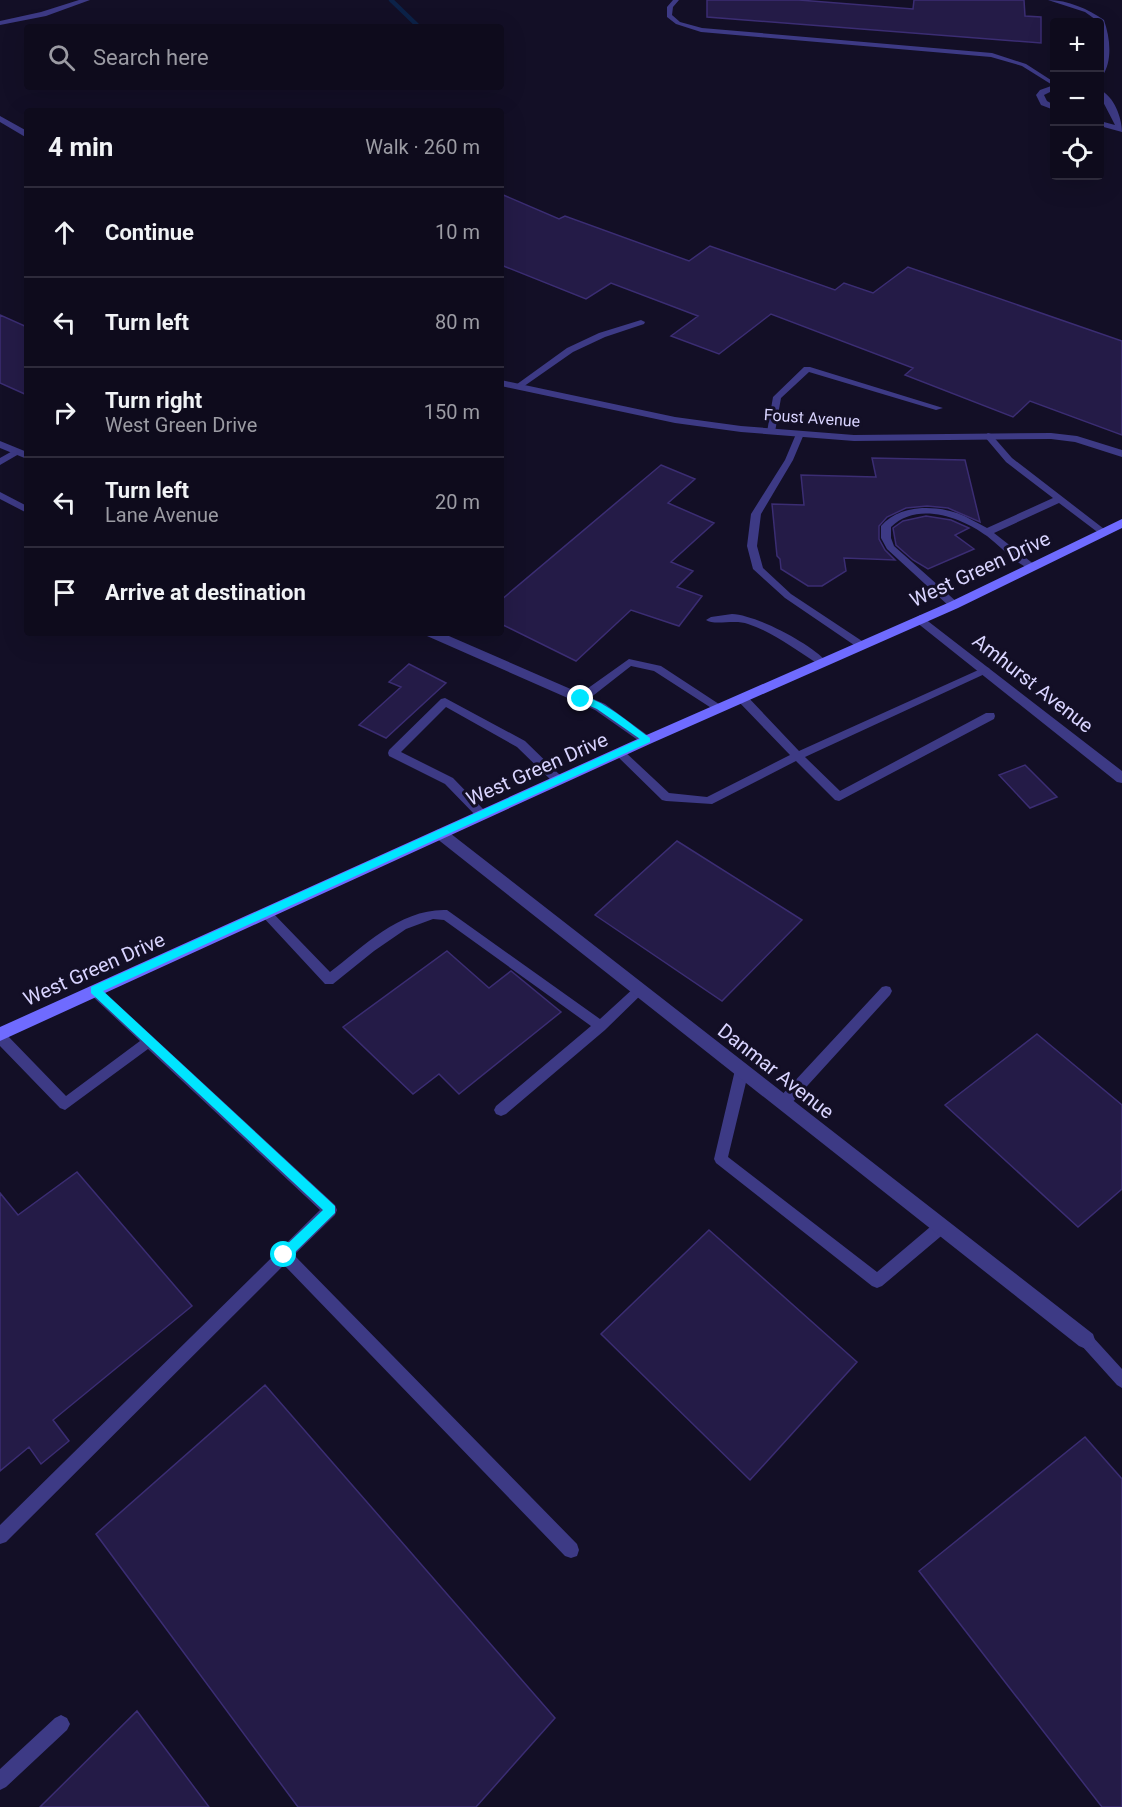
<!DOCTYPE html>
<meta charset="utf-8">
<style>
body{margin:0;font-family:Roboto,sans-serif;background:#1c1929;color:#f1f3f6}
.controls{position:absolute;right:18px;top:18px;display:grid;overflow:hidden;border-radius:6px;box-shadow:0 6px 24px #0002}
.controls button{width:54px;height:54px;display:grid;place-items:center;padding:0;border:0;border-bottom:2px solid #2e2b3b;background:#0e0b1c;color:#f1f3f6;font:30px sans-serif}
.stop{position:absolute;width:18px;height:18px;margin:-14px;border:4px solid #00e5ff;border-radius:50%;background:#fff}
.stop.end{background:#00e5ff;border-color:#fff;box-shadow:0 2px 6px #0008}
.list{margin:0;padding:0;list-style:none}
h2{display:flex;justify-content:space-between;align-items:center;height:78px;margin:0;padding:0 24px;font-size:26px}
h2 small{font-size:20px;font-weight:400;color:#9b9ba3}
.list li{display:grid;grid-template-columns:39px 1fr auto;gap:18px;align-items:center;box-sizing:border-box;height:90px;padding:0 24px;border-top:2px solid #2e2b3b}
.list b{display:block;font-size:22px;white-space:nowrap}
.list p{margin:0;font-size:20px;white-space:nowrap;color:#9b9ba3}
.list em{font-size:20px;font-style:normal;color:#9b9ba3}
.icon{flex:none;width:33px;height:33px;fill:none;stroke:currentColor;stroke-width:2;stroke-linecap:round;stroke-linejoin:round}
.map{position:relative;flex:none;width:1122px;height:1807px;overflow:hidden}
.search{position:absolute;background:#0e0b1c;box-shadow:0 6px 24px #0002;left:24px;top:24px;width:480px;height:66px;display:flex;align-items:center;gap:15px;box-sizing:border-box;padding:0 21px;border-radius:6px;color:#9b9ba3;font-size:22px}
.panel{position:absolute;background:#0e0b1c;box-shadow:0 6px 24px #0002;left:24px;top:108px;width:480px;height:528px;border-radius:6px}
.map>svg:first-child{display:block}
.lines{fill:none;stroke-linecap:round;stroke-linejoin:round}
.stream{stroke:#0c2248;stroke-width:4.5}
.building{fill:#241b47;stroke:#3b2d73;stroke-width:1.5}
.service{fill:#3d3a85;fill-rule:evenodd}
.minor{fill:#3d3a85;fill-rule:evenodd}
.tertiary{fill:#3d3a85;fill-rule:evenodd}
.secondary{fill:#6f6bff;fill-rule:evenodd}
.route{fill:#00e5ff}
.labels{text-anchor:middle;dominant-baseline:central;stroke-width:6;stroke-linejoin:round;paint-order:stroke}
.far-street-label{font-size:16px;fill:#d9d4ff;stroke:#130f26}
.street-label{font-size:20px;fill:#d9d4ff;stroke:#130f26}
</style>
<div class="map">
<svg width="1122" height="1807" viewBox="0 0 1122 1807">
<rect width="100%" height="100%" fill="#130f26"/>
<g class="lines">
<!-- stream -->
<path class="stream" d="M391 0 419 27"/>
</g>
<!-- building -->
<path class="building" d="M707 0H799L913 9 914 0H1024L1025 16 1041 17V43L707 17Z
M501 194 559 219 565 216 689 261 710 246 835 290 844 283 873 293 908 267 1122 341V435L1030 401 1013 417 905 375 913 368 771 314 719 354 671 336 698 316 611 283 586 299 501 265Z
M0 315 27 327V395L0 383Z
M872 458 965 460 980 522 948 508 927 506 906 508 887 517 879 526V539L885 550 895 560 844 558 846 571 822 586H808L781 569 780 559 777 556 772 504 804 505 801 475 876 477Z
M661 465 695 479 668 503 714 523 671 562 693 571 677 587 702 596 679 626 631 610 576 661 501 624V600Z
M926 516 951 520 969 528 955 535 974 549 928 569 913 560 896 545 893 528 903 521Z
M409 664 446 683 386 738 359 725 401 687 389 682Z
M1025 765 1057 797 1030 808 999 775Z
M677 841 802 920 722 1001 595 915Z
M447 951 489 988 511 971 561 1012 459 1094 439 1074 413 1094 343 1027Z
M1037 1034 1122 1105V1189L1078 1227 945 1105Z
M77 1172 192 1306 53 1420 69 1441 41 1464 29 1447 0 1471V1193L18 1215Z
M709 1230 857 1362 750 1480 601 1334Z
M265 1385 555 1718 476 1807H298L96 1534Z
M1085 1437 1122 1479V1807H1102L919 1571Z
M137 1711 209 1807H40Z"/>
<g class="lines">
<!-- service -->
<path class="service" d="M673 0H679L673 7 672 15 680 22 702 28 992 53 1026 64 1054 82V86L1022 66 991 57 701 32 676 24 667 17V7Z
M1048 0C1068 0 1088 9 1104 20 1110 38 1113 60 1102 77L1100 78C1100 71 1103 65 1104 58 1104 46 1101 33 1099 22L1085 12Z
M641 320 645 322 644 324 605 337 573 352 520 389 513 387 567 348 599 333Z
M804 367H810L943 408 936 410 809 372 781 398 775 432 768 434 767 432 773 397Z
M800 431 804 434 793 460 761 514 757 546 763 568 791 594 865 643V647H857L785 598 753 569 747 546 751 514 785 460 796 434Z
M988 433 991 434 1012 458 1108 532 1106 534H1100L1059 503 994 533 1035 565 1037 567 1032 570C1016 564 1001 547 987 536 961 517 917 501 891 527V538L894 546 958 603V607H950L887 549 881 538V526C899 505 933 505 957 513 968 517 977 523 987 528L1053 498 1006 462 984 436Z
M16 449 20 452 19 454 0 465V458Z
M0 492 27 506V513L0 499Z
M732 614C757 615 811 644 827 662L822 665 818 664C796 650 773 632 748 624 735 619 714 626 706 620L711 617Z
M629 659 661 666 725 708 724 711H716L654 671 631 666 585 702H577L576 699 577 696Z
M985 667 989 668 990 670 989 672 805 757 840 791 986 713H994L995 716 994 719 839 801 835 800 796 761 712 804 666 801 662 800 614 753 619 749 623 750 669 793 707 797 790 755 738 701 737 698 738 695H746L799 751Z
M445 698 525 741 562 777 564 780 562 783H554L517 747 446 707 401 752 453 778 486 812 488 815 486 818H478L445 784 389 756 388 753 389 750 441 699Z
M266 908 270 910 330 972C364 946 401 908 447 910L600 1019 636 986 640 985 644 986 646 990 605 1030 506 1114 501 1116 496 1114 494 1110 496 1106 591 1026 444 920 433 919 406 929 374 951 333 984H325L262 916 260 913 262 910Z
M95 986 99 987 335 1205 337 1210 335 1215 294 1255 577 1544 579 1550 577 1556 571 1558 565 1556 284 1265 6 1542 0 1544V1525L320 1210 148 1049 65 1110 60 1108 0 1046V1032L5 1033 66 1096 140 1041 91 995 89 991 91 987Z
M886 986 890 987 892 991 890 995 788 1107 783 1109 778 1107 776 1103 778 1099 882 987Z
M742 1064 747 1066 749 1070 728 1157 877 1272 936 1222 941 1220 946 1222 948 1227 946 1232 882 1286 877 1288 872 1286 716 1163 714 1159 735 1070 737 1066Z
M1086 1333 1091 1335 1122 1369V1388L1117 1385 1081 1345 1078 1340 1081 1335Z
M61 1715 67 1718 70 1724 67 1730 6 1787 0 1790V1769L55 1718Z"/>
<!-- minor -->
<path class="minor" d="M79 0H90L46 16 0 25V21L41 12Z
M1054 85V90L1044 95 1047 101 1054 105V110L1041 105 1036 95 1040 90Z
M1100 90C1114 96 1122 118 1122 132L1100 126V121L1115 125 1100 96Z
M0 441 27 452V459L0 448Z
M920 615 1122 771V783L1117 782 916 622 914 619Z
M425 633H442L605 704 654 740 647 745 642 743 595 710 427 636Z
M441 829 446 830 1093 1334 1095 1340 1093 1346 1086 1349 1079 1346 436 838 434 834 436 830Z"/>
<!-- tertiary -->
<path class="tertiary" d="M0 116 27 131V138L0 122Z
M501 380 675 417 741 426 854 435 1051 433 1077 436 1122 450V457L1075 442 1051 439 854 441 741 432 675 423 501 386Z"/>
<!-- secondary -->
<path class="secondary" d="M1122 519V528L958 608 652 743 0 1041V1027L642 737 950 602Z"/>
</g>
<!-- route -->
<path class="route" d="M578 696C598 695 633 726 650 738V742L103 991 335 1206V1213L288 1259H280V1251L323 1210 91 993V987L640 739 597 709 578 701Z"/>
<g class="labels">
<!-- far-street labels -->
<g class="far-street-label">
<text transform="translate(812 418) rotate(4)">Foust Avenue</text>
</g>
<!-- street labels -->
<g class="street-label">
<text transform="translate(980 569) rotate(-25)">West Green Drive</text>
<text transform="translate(1033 683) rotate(38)">Amhurst Avenue</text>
<text transform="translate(537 769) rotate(-24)">West Green Drive</text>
<text transform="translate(94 969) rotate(-24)">West Green Drive</text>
<text transform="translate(776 1071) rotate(38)">Danmar Avenue</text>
</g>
</g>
</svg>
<div class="controls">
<button>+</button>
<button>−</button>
<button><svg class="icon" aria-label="locate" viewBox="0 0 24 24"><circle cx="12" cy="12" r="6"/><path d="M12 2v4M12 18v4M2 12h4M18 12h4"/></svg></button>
</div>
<div class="stop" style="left:284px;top:1255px"></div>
<div class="stop end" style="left:581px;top:699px"></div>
<div class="search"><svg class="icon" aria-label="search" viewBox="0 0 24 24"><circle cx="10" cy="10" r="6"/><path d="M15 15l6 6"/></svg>Search here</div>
<section class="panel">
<h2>4 min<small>Walk · 260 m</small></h2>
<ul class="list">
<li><svg class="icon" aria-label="ahead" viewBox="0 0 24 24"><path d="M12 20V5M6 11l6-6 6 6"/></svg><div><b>Continue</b></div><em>10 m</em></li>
<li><svg class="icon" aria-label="left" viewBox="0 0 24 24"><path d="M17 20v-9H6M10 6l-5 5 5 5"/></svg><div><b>Turn left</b></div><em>80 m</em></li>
<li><svg class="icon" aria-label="right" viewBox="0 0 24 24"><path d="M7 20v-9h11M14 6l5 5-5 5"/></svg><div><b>Turn right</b><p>West Green Drive</p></div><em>150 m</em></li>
<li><svg class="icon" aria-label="left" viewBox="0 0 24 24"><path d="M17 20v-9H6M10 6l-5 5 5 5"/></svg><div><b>Turn left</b><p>Lane Avenue</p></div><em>20 m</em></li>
<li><svg class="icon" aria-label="arrive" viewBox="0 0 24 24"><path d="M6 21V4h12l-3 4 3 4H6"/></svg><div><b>Arrive at destination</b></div></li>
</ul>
</section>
</div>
